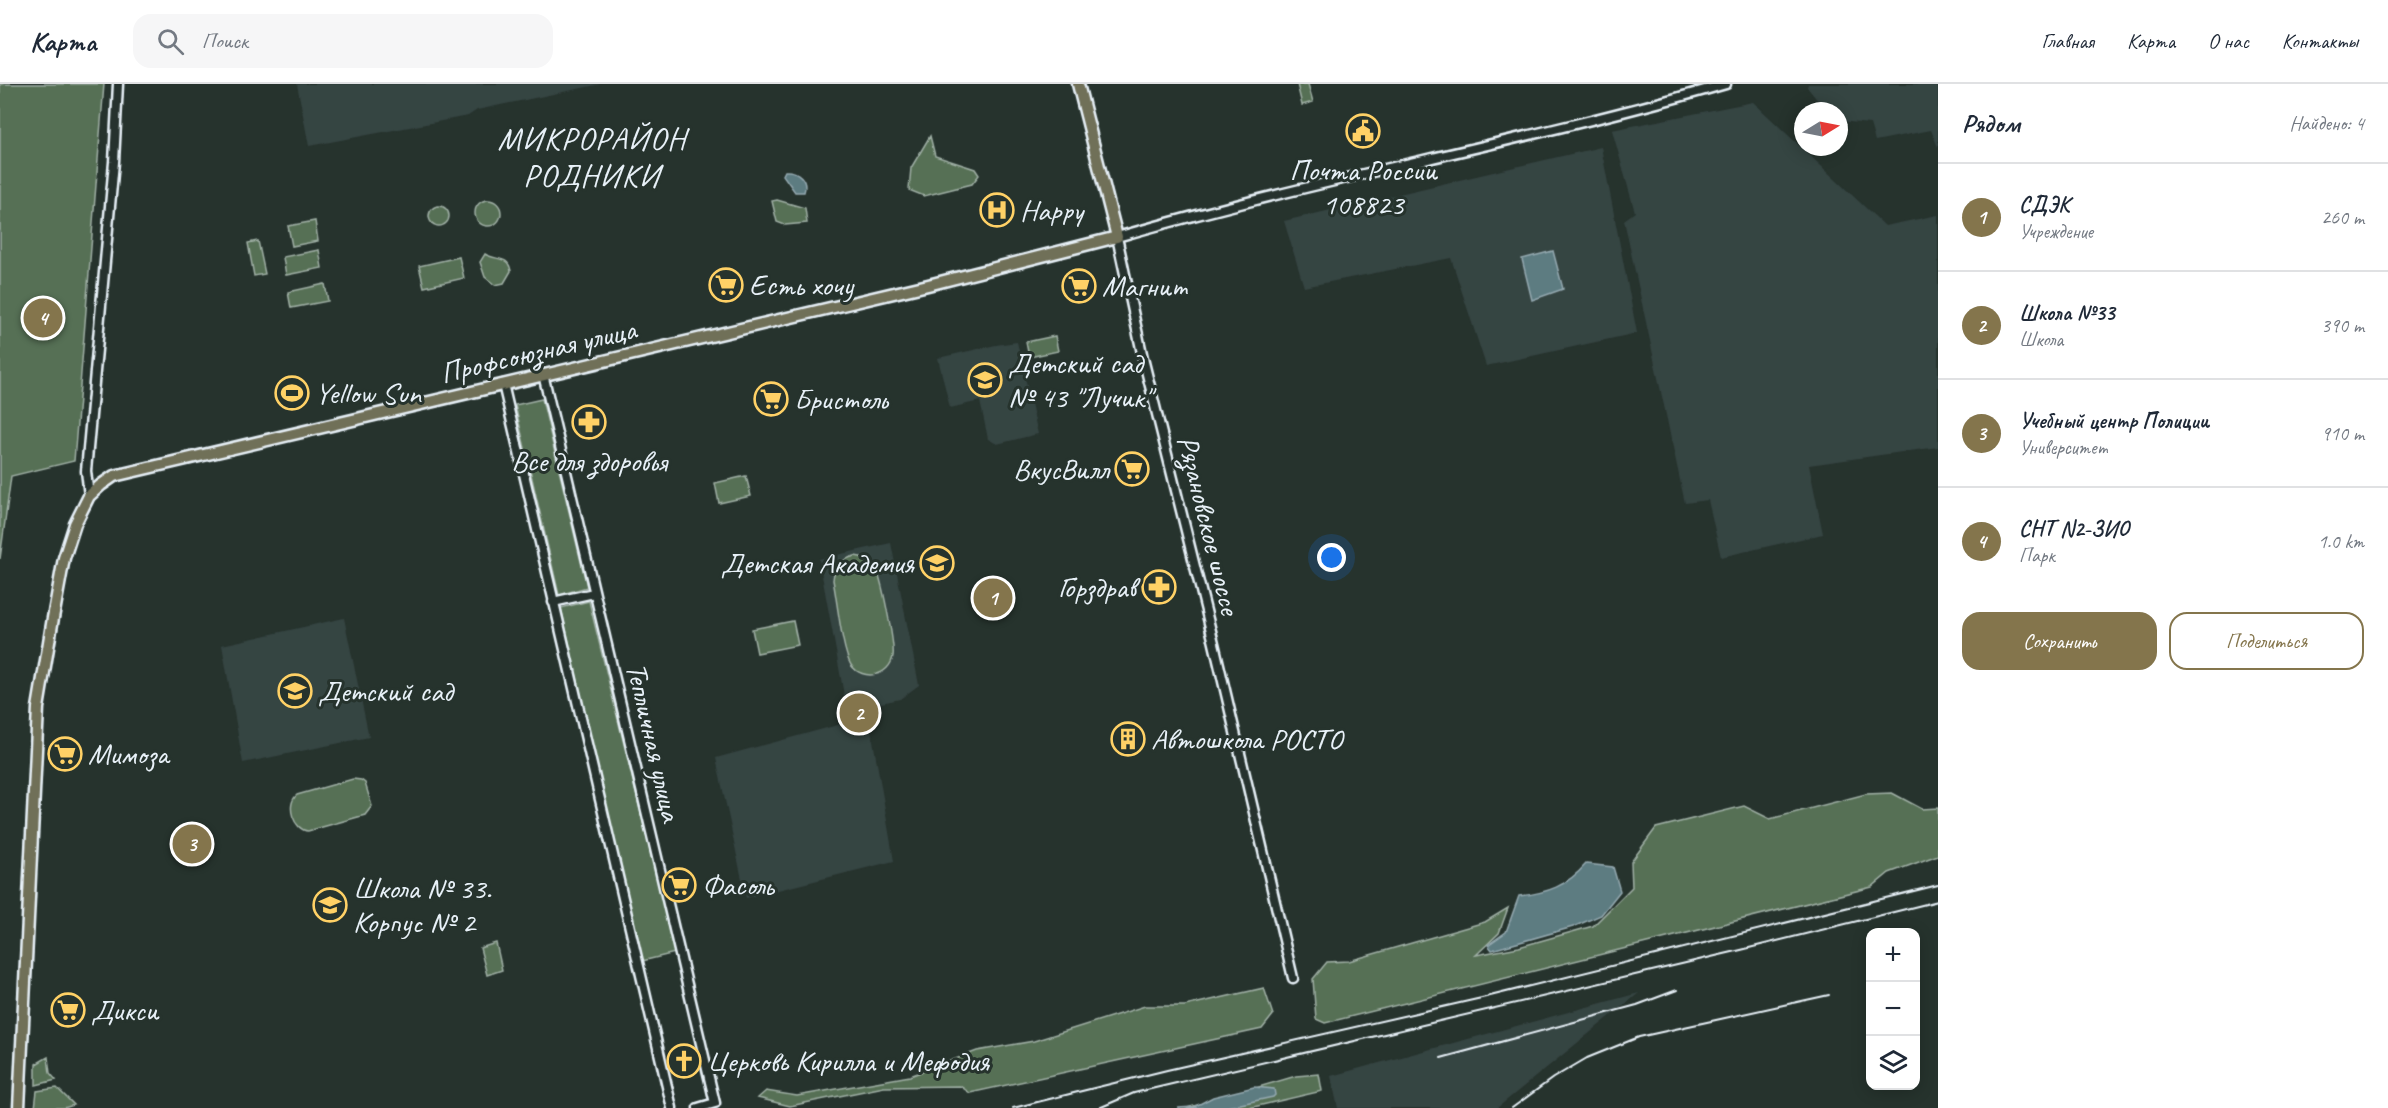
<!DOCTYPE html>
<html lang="ru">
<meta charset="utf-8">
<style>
body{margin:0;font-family:Caveat,sans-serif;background:#f6f6f7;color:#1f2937}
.controls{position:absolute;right:18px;bottom:18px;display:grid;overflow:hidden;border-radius:12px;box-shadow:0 3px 15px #0003}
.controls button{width:54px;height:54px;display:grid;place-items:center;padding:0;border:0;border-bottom:2px solid #e0e1e3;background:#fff;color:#1f2937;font:30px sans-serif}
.compass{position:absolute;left:1794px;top:18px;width:54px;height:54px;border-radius:50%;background:#fff;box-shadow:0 3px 15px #0003;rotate:80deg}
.you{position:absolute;left:1332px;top:474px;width:21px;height:21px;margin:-15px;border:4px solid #fff;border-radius:50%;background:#1a73e8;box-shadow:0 0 0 9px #1a73e833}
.badge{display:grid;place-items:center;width:39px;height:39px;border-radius:50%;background:#84754c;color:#fff;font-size:20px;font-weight:700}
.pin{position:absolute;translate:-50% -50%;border:3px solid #fff;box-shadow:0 2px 6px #0006}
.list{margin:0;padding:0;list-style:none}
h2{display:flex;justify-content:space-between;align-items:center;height:78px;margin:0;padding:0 24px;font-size:26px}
h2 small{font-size:20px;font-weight:400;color:#747a83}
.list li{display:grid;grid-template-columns:39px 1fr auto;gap:18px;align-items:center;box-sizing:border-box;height:108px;padding:0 24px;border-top:2px solid #e0e1e3}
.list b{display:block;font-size:22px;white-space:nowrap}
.list p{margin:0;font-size:20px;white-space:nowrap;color:#747a83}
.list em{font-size:20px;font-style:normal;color:#747a83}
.actions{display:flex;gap:12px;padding:18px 24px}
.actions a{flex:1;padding:14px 0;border:2px solid #84754c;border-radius:18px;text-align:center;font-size:21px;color:#84754c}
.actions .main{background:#84754c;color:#fff}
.icon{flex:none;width:33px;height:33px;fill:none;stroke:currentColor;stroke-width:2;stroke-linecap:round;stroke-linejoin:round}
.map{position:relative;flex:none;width:1938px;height:1024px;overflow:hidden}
header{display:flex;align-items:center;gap:36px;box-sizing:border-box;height:84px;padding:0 30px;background:#fff;border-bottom:2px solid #e0e1e3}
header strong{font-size:28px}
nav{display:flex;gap:33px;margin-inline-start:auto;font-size:21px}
.search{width:420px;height:54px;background:#f6f6f7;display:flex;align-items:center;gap:15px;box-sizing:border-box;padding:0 21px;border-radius:18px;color:#747a83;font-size:22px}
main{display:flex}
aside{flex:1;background:#fff}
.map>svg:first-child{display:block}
.built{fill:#364443}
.green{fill:#577055;stroke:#a0b0a6;stroke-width:1.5}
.water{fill:#5d7b81;stroke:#95aab1;stroke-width:1.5}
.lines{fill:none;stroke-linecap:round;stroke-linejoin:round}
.minor-casing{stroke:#e8f1f8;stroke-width:13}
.major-casing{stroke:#e8f1f8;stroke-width:15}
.minor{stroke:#26332d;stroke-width:8}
.major{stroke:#706f59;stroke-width:10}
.rail{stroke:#e8f1f8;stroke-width:2}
.labels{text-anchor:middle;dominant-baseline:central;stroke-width:6;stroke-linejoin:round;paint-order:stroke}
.poi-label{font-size:30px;fill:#e8f1f8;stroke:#26332d;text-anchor:start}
.street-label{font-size:30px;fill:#e8f1f8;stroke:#26332d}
.neighbourhood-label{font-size:32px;letter-spacing:1.5px;fill:#e8f1f8;stroke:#26332d}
</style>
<header>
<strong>Карта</strong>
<div class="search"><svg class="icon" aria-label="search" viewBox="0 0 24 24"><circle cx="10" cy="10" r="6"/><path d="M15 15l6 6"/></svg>Поиск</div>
<nav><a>Главная</a><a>Карта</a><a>О нас</a><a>Контакты</a></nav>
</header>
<main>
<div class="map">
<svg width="1938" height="1024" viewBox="0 0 1938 1024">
<rect width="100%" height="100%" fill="#26332d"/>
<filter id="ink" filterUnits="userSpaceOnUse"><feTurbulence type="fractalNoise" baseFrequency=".0167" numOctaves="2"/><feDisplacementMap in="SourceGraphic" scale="12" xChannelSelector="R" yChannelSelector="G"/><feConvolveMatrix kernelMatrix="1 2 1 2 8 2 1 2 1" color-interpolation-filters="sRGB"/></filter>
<g filter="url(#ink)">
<!-- built -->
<path class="built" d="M297 0H601L477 26 468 32 309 62Z
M1808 0H1938V63L1931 46 1875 57 1870 40 1839 37V27H1826L1807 3Z
M1753 18 1885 142 1938 131V363L1809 381 1823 450 1721 473 1708 416 1685 419 1624 136 1635 128 1612 46Z
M1601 63 1637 249 1486 282 1451 174 1304 203 1284 137Z
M1017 258 1038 350 997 360 988 355 980 317 950 324 938 274 996 261Z
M891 459 919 601 900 615 867 622 894 777 746 814 716 674 849 638 819 475Z
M344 534 369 653 243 679 222 561Z
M1639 909 1497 1024H1338L1331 992Z"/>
<!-- green -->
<path class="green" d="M0 0H104L74 377 11 392 0 475Z
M1297 0H1308L1313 18 1302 21Z
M930 52 935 72 975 85 979 91 972 100 924 112 909 106 911 84Z
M777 116 805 124 807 139 785 141 777 138 772 117Z
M475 129a13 13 0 1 1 26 0a13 13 0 1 1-26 0Z
M429 132a10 10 0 1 1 20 0a10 10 0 1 1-20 0Z
M315 137 318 157 292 162 288 142Z
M258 157 265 190 254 192 248 159Z
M319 166 322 184 286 191 283 173Z
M485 170C496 177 508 171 511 187L504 199 495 201 485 193 480 178Z
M459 173 464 194 424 203 419 182Z
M325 200 328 217 291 224 288 208Z
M1055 252 1058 267 1029 273 1026 258Z
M542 315 587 503 559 511 515 321Z
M746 392 751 412 719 419 715 399Z
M855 472C863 473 870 475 875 482 881 490 895 561 893 572 890 592 863 598 851 581 842 567 837 515 833 496 834 482 842 475 855 472Z
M589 517 675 869 642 877 561 524Z
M793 537 798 561 757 569 752 545Z
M353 695 361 696 365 699 372 722 365 731 308 747C294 746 285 721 297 711Z
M1892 709 1922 725 1938 724V771L1889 789 1872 803 1325 939 1316 935 1313 895 1327 878 1349 877 1485 838 1508 824 1499 849 1476 871 1519 863 1593 842 1632 803 1631 778 1656 744 1744 722 1770 735 1866 710Z
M496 859 502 886 487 891 480 864Z
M1264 904 1273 931 1262 945 970 1009 960 1002 884 1003 790 1022 758 1014 766 1007 797 1012 910 992 977 967 1034 957 1145 922H1185Z
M48 973 50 989 56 996 36 1001V980Z
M1319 990 1322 1007 1249 1024H1187L1296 992Z
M57 1004 74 1021 64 1024H35L37 1007Z"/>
<!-- water -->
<path class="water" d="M785 87C798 86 808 96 804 108H795L783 91Z
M1553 167 1563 205 1532 216 1522 175Z
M1586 780 1613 783 1620 807 1601 831 1573 843 1492 866 1488 861 1506 848 1519 812C1548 809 1567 802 1586 780Z
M1254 1003 1274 1005 1275 1011 1273 1013 1222 1024H1178L1194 1023 1213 1013Z"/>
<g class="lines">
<defs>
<path id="minor" d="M543 290 715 1019 698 1024
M503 300 672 1024
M89 412 86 387 114 78 118 0
M553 518 594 509
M1293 894 1213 555 1143 274 1117 153C1318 95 1525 58 1726 0"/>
<path id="major" d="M19 1024 38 624 53 534 64 474 75 440 89 412 101 401 114 392 131 388 928 201 1117 153 1078 0"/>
</defs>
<!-- minor casing -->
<use href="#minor" class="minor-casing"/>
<!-- major casing -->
<use href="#major" class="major-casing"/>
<!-- minor -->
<use href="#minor" class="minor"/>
<!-- major -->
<use href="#major" class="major"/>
<!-- rail -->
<path class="rail" d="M1441 974 1637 921 1677 906
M1013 1024 1167 986 1486 913 1938 801
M1099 1024 1134 1009 1741 866 1938 817
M1512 1024 1553 994 1587 974 1639 953 1829 911"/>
</g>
</g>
<!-- icons -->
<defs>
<symbol id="civic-ring" viewBox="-11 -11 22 22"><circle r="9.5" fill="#26332d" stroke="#ffd166" stroke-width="1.5"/><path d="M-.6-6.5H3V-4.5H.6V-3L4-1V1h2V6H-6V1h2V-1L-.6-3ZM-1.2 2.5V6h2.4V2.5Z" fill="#ffd166"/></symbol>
<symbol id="hospital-ring" viewBox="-11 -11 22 22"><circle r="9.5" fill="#26332d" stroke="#ffd166" stroke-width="1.5"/><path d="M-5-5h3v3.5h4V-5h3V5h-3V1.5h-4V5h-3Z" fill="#ffd166"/></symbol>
<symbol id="supermarket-ring" viewBox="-11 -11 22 22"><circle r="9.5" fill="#26332d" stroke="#ffd166" stroke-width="1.5"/><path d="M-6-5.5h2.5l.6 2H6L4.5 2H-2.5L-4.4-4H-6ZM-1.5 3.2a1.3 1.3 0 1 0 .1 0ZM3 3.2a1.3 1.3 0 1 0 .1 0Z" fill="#ffd166"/></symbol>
<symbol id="school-ring" viewBox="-11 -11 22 22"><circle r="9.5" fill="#26332d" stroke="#ffd166" stroke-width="1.5"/><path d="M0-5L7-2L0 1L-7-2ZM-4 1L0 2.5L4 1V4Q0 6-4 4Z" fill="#ffd166"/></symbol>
<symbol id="stadium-ring" viewBox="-11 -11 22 22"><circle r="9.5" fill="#26332d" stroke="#ffd166" stroke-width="1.5"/><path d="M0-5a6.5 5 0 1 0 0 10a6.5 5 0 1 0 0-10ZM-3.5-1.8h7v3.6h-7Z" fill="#ffd166"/></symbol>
<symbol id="pharmacy-ring" viewBox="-11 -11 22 22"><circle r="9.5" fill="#26332d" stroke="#ffd166" stroke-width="1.5"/><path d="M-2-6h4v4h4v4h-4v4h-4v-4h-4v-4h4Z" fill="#ffd166"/></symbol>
<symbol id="building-ring" viewBox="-11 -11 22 22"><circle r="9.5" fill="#26332d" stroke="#ffd166" stroke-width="1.5"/><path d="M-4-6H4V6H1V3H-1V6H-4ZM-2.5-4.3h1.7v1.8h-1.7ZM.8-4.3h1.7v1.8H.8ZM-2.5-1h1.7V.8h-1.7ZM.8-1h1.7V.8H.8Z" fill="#ffd166"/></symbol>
<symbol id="church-ring" viewBox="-11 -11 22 22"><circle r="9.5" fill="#26332d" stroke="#ffd166" stroke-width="1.5"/><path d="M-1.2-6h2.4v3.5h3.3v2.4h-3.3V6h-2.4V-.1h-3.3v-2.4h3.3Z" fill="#ffd166"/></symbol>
</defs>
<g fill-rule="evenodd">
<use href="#civic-ring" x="1344" y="28" width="38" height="38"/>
<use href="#hospital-ring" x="978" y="107" width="38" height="38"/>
<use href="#supermarket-ring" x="707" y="182" width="38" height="38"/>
<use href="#supermarket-ring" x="1060" y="183" width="38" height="38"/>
<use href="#school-ring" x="966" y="277" width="38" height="38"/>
<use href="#stadium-ring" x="273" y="290" width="38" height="38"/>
<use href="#supermarket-ring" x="752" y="296" width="38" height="38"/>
<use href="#pharmacy-ring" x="570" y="319" width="38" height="38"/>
<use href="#supermarket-ring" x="1113" y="366" width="38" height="38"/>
<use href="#school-ring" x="918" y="460" width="38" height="38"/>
<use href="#pharmacy-ring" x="1140" y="484" width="38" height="38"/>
<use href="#school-ring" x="276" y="588" width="38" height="38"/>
<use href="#building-ring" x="1109" y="636" width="38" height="38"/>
<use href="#supermarket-ring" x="46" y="651" width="38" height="38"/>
<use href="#supermarket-ring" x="660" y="782" width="38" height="38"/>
<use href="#school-ring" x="311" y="802" width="38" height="38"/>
<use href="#supermarket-ring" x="49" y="907" width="38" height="38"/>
<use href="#church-ring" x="665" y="958" width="38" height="38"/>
</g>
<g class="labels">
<!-- poi labels -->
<g class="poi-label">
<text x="1363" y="86" text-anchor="middle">Почта России<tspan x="1363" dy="34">108823</tspan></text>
<text x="1020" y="126">Happy</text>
<text x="749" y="201">Есть хочу</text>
<text x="1102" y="202">Магнит</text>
<text x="1008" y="279">Детский сад<tspan x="1008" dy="34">№ 43 "Лучик"</tspan></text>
<text x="315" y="309">Yellow Sun</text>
<text x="794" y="315">Бристоль</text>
<text x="589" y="377" text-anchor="middle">Все для здоровья</text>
<text x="1109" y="385" text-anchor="end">ВкусВилл</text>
<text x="914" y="479" text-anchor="end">Детская Академия</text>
<text x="1136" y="503" text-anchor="end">Горздрав</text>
<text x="318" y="607">Детский сад</text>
<text x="1151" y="655">Автошкола РОСТО</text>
<text x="88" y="670">Мимоза</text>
<text x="702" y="801">Фасоль</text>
<text x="353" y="804">Школа № 33.<tspan x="353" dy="34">Корпус № 2</tspan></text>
<text x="91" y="926">Дикси</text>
<text x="707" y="977">Церковь Кирилла и Мефодия</text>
</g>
<!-- street labels -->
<g class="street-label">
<text transform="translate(538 267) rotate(-13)">Профсоюзная улица</text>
<text transform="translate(1209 441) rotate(76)">Рязановское шоссе</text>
<text transform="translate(654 658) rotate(77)">Тепличная улица</text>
</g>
<!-- neighbourhood labels -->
<g class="neighbourhood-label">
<text x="592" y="54">МИКРОРАЙОН<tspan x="592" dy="37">РОДНИКИ</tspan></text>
</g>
</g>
</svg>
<div class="controls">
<button>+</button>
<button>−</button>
<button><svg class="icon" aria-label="layers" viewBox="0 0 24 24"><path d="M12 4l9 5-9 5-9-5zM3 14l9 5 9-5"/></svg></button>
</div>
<svg class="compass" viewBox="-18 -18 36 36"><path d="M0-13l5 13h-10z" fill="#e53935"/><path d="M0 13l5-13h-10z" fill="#747a83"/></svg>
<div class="you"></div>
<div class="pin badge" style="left:993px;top:514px">1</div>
<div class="pin badge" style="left:859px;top:629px">2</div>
<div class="pin badge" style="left:192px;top:760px">3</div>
<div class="pin badge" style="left:43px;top:234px">4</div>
</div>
<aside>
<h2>Рядом<small>Найдено: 4</small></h2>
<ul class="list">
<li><span class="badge">1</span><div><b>СДЭК</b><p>Учреждение</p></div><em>260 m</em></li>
<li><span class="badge">2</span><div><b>Школа №33</b><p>Школа</p></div><em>390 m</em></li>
<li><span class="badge">3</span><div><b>Учебный центр Полиции</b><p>Университет</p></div><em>910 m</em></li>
<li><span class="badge">4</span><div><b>СНТ N2-ЗИО</b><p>Парк</p></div><em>1.0 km</em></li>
</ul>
<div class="actions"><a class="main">Сохранить</a><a>Поделиться</a></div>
</aside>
</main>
